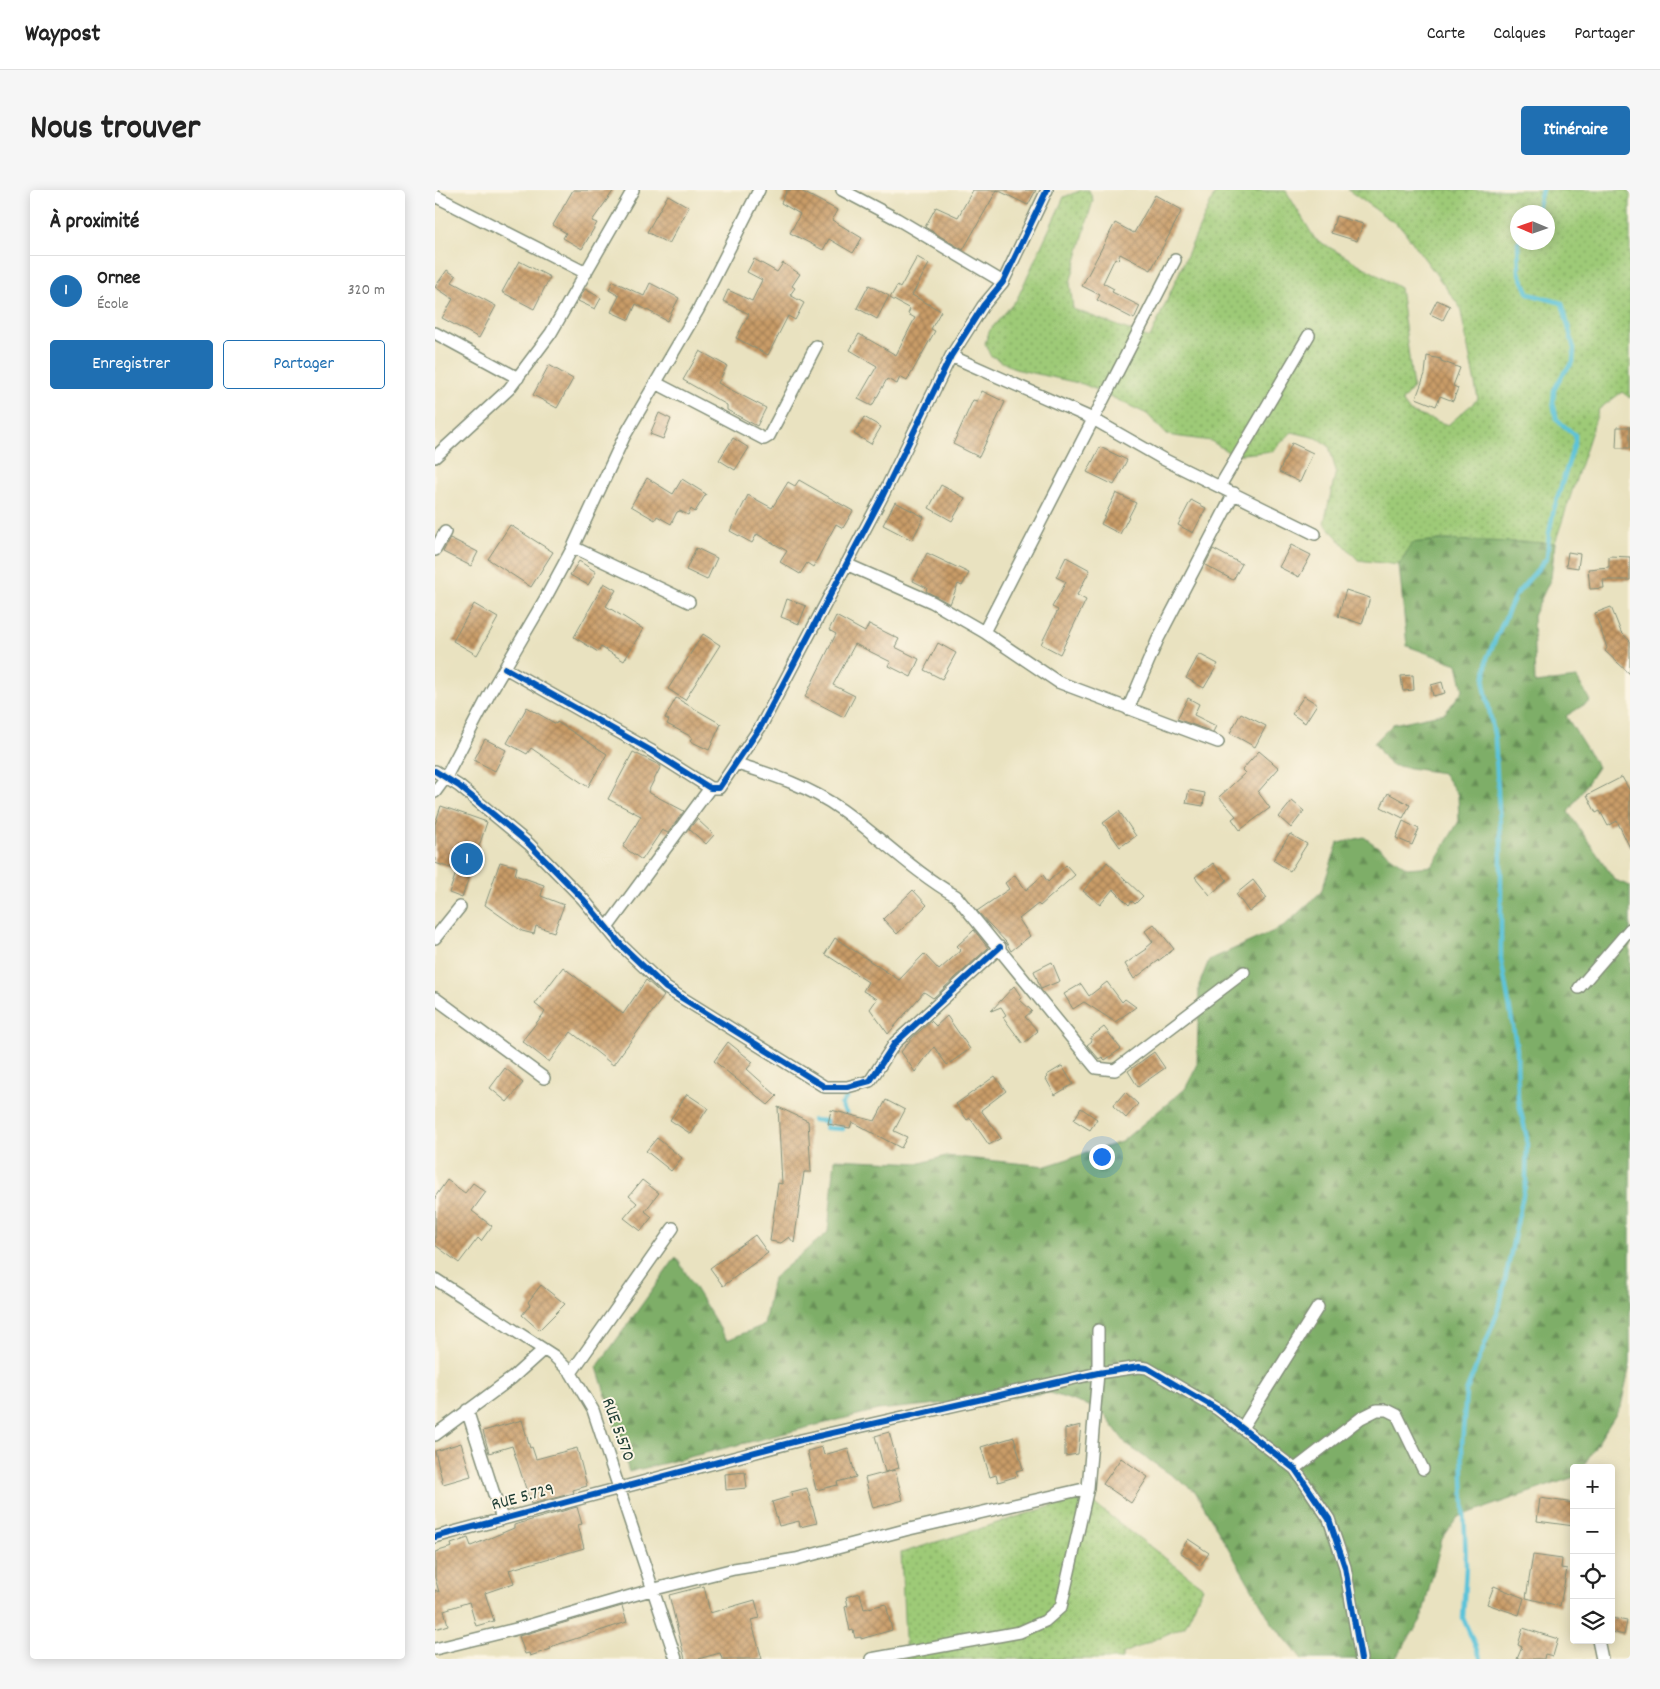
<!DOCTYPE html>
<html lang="fr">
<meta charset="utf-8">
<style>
body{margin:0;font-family:Dekko,sans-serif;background:#f6f6f6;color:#222}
.controls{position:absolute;right:15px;bottom:15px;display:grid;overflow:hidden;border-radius:5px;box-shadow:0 2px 12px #0003}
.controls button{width:45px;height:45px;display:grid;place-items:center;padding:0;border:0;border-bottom:1px solid #e0e0e0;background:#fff;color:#222;font:25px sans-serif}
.compass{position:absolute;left:1075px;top:15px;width:45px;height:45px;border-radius:50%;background:#fff;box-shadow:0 2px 12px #0003;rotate:272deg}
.you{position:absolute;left:666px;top:966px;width:18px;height:18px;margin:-12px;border:4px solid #fff;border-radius:50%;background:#1a73e8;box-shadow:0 0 0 8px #1a73e833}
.badge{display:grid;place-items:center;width:32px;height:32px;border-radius:50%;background:#1f6fb2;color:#fff;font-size:16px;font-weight:700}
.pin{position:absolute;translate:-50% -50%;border:2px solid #fff;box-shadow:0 1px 5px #0006}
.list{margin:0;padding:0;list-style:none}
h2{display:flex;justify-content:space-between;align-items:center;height:65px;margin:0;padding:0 20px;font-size:21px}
h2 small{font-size:16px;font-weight:400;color:#767676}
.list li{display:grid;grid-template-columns:32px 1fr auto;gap:15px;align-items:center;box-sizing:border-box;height:70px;padding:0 20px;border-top:1px solid #e0e0e0}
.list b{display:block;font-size:19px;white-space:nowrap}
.list p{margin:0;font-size:16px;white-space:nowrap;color:#767676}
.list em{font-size:16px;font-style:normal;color:#767676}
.actions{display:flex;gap:10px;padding:15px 20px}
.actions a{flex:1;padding:11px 0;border:1px solid #1f6fb2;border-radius:5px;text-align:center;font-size:18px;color:#1f6fb2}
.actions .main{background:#1f6fb2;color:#fff}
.icon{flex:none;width:28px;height:28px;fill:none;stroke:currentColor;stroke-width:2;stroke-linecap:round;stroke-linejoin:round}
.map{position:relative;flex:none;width:1195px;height:1469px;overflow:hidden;border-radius:5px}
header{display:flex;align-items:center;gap:30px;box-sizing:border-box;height:70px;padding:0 25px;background:#fff;border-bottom:1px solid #e0e0e0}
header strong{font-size:24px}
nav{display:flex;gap:28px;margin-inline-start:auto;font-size:18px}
.intro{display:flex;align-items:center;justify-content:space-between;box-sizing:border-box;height:120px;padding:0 30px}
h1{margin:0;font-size:35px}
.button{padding:12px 22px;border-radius:5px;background:#1f6fb2;color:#fff;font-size:18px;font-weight:700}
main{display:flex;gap:30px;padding:0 30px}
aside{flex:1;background:#fff;border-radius:5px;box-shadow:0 2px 12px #0003}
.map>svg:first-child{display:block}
.grass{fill:url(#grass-dots);stroke:#5e8456;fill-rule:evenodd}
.forest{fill:url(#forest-firs);stroke:#4e764e}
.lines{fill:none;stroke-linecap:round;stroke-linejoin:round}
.stream{stroke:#5cc3d9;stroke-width:4.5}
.building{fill:url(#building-cross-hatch)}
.street-casing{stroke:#84907a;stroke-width:14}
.street{stroke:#fff;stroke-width:11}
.cycleway-casing{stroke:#fcf5e5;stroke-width:9}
.cycleway{stroke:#0057b8;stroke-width:6}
.labels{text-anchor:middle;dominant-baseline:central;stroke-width:4;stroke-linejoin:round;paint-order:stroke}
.street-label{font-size:18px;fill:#1f3d34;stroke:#fcf5e5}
</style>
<header>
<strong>Waypost</strong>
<nav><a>Carte</a><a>Calques</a><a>Partager</a></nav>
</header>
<div class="intro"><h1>Nous trouver</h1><a class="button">Itinéraire</a></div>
<main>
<aside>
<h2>À proximité<small></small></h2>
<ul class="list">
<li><span class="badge">1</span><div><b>Ornee</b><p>École</p></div><em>320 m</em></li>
</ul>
<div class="actions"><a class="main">Enregistrer</a><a>Partager</a></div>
</aside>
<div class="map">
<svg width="1195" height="1469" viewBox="0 0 1195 1469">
<defs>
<pattern id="grass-dots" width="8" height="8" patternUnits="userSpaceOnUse" patternTransform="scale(1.25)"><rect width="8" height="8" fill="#9eca77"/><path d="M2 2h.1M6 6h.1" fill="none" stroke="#80a562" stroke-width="1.8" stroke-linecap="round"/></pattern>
<pattern id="forest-firs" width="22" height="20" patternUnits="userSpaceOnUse" patternTransform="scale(1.25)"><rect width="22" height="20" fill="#7eae68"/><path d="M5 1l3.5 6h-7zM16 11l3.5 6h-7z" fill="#678f56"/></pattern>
<pattern id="building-cross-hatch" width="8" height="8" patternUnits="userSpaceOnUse" patternTransform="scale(1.25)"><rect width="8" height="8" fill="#c99c67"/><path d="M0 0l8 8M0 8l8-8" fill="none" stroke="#a38056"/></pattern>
</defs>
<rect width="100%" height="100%" fill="#fcf5e5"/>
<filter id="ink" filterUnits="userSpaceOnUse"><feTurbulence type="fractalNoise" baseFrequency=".02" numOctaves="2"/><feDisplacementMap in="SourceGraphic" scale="10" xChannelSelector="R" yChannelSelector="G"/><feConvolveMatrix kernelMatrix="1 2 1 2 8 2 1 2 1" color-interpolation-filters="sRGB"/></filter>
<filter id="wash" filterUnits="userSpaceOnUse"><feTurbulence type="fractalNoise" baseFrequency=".0096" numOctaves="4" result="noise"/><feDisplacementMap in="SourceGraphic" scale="20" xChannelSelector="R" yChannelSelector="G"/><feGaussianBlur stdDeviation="1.12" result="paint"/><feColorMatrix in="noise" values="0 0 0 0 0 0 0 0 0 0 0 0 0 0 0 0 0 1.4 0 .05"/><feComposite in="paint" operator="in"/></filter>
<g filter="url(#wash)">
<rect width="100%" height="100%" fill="#e9e2c0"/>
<!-- grass -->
<path class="grass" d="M647 0H654L658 10 635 93 638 119 715 148 779 5 786 0 851 1 880 49 965 98 978 198 967 211 975 222 1013 235 1043 209 1025 117 967 38 913 0H1195V208L1187 202 1164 219 1120 353 1005 350 977 353 964 375 923 370 889 333 901 281 894 256 882 248 857 242 838 261 798 265 776 251 732 245 712 224 662 200 648 194 580 179 555 165 550 153 555 140 582 109 629 7ZM1082 22H1112V52H1082Z
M649 1306 768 1397 750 1436 687 1464V1469H471L466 1363Z"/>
<!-- forest -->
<path class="forest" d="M1005 350 1120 353 1116 388 1098 426 1100 493 1142 488 1155 511 1131 526 1163 577 1133 622 1180 690 1195 696V878L1191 898 1195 914V1174L1186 1216 1147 1278H1139V1287L1023 1327 1007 1349 986 1430 960 1469H867L837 1433 760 1301 692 1255 666 1220 615 1203 443 1220 194 1282 162 1177 241 1067 292 1150 329 1135 338 1088 393 1042 400 969 486 973 511 966 611 976 686 952 750 899 762 876 764 795 774 770 848 737 886 702 903 653 929 647 972 678 997 676 1024 631 1023 605 1008 583 955 575 939 553 958 534 1010 523 1028 500 1022 474 972 456 964 375 977 353Z"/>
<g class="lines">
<!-- stream -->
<path class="stream" d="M1101 22 1107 0
M378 930 391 931V938L408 939 409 930 413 926 406 915 412 907 405 899
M1046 1469 1028 1428 1031 1376 1027 1255 1031 1202 1064 1119 1091 991 1092 948 1083 909 1082 859 1066 769V654L1060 549 1049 494 1052 468 1080 406 1112 368 1114 343 1119 319 1140 252V245L1122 230 1118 213 1119 200 1128 184 1138 172 1139 159 1127 113 1094 104 1084 82 1083 52"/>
</g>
<g id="blocks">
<!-- building -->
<path class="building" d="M138 0H179L157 31 162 33 147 59 128 48 131 43 118 35Z
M352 0H364L402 20 397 30 427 48 418 63 394 49 388 60 355 43 365 24 346 13Z
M538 0H562L528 60 490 37 501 17 523 27Z
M562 0H601L593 15Z
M233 5 254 17 234 54 212 42Z
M720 5 747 20 716 80 685 64 683 70 680 68 668 93 679 99 677 102 705 116 699 129 662 110 665 105 647 96 680 33 699 43Z
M901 26 928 34 922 51 896 43Z
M482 67 494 74 477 105 506 121 496 139 500 141 472 191 465 187 462 194 452 189 437 216 423 209 442 176 415 160 424 144 461 165 480 128 473 124 475 119 455 108 462 96 465 98Z
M319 69 342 82 348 73 365 84 357 96 360 98 355 105 369 113 360 130 353 126 333 165 301 148 314 124 288 111 293 100 317 111 327 90 312 82Z
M84 71 115 87 99 119 67 102Z
M12 80 21 86 17 92 61 116 44 148 7 128 18 109 0 97Z
M178 91 209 106 215 93 244 108 232 131 201 114 194 130 176 122 184 106 174 100Z
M434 95 454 106 442 129 422 118Z
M150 99 166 108 160 119 143 111Z
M1002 110 1015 116 1008 130 995 124Z
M265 161 292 176 283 193 331 218 322 236 292 220V215L248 190Z
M992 166 1006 169V171L1025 178 1018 196 1023 198 1018 211 1005 206 1001 216 981 208 990 184Z
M114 175 138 189 122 218 98 205Z
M547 201 570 212 544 267 518 254 538 210 542 211Z
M224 223 236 229 228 249 215 244Z
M429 227 446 237 436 254 419 244Z
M1182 237H1195V258H1181Z
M298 248 314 258 300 280 284 270Z
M857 253 878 263 865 292 844 282Z
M665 257 692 270 679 295 652 282Z
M212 288 238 304 247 289 271 304 260 322 256 319 253 325 245 321 242 322 236 334 222 326 220 330 196 316Z
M364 290 418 321 408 338 401 334 378 377 372 373 365 384 345 372 352 361 322 344 317 353 295 341 313 305 337 318 353 292 360 296Z
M506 295 530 308 517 331 494 318Z
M681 303 701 313 685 344 666 334Z
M756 310 771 318 758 343 743 335Z
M460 312 489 327 477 350 448 335Z
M75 335 118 362 96 397 53 369Z
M15 348 43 362 36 376 8 362Z
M856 355 876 365 864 387 844 377Z
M261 358 282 368 272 390 251 380Z
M778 359 807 374 798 390 770 375Z
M1133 362 1145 364 1143 378 1131 376Z
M492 363 534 383 527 396 523 394 515 414 491 401 492 398 478 391Z
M1174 366 1195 367V390H1168L1169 398 1155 399 1153 379 1174 377Z
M631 367 655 380 642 405 651 410 625 464 606 454 623 420 617 417 631 392 621 387Z
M144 371 161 382 153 395 135 385Z
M169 393 181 400 171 416 208 439 189 471 166 457 163 462 139 447Z
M911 400 935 408 927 434 903 426Z
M352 409 371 416 364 434 346 427Z
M39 414 63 428 42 465 18 451Z
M1176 417 1186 442 1195 451V484L1170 461 1172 458 1160 423Z
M401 426 430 442 434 434 464 449 460 457 484 469 476 487 454 476 456 472 420 454 398 495 420 506 409 527 370 507 401 444 394 440Z
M268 444 285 455 250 510 233 499Z
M503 453 521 463 507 489 489 480Z
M764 464 783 474 769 498 751 488Z
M978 485 979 500 968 501 966 486Z
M1007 492 1010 503 998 506 996 495Z
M869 506 882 514 870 533 857 524Z
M241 508 286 534 274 560 255 551 257 547 232 534 234 530 230 528Z
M753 508 764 514 759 525 781 536 778 542 742 529Z
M92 517 121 534 122 532 172 564 153 597 96 558 92 564 72 553Z
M806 523 831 536 820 557 795 543Z
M50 549 71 560 60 581 39 570Z
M824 561 844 578 823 602 835 618 805 640 797 629 801 626 784 607 810 583 807 580Z
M198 562 226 576 213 602 249 621 233 643 227 640 207 670 188 657 206 626 173 609Z
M1187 587 1195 601V658L1182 631 1173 636 1165 621 1161 623 1152 605Z
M754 600 770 603 768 616 751 613Z
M953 603 975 615 968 628 946 617Z
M857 611 869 621 856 638 844 627Z
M6 616 52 632 27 708 14 703 22 680 0 673V634Z
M684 621 701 646 685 657 668 633Z
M262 629 279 645 271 654 254 639Z
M968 631 984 639 977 655 961 648Z
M855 644 872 654 855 681 838 670Z
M65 672 82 677 80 685 109 695 106 706 129 715 119 742 101 736 99 744 87 741 50 715Z
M672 672 708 706 700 714 697 711 694 715 678 699 665 715 648 701Z
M778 673 792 690 775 705 760 687Z
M631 675 640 685 605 716 603 714 584 729 595 746 576 761 571 752 542 721 574 699 570 693 580 685 591 700 608 685 613 692Z
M818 690 832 708 814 722 801 704Z
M478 700 492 715 462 744 448 729Z
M719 734 739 759 699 789 690 774 712 759 711 758 718 752 710 741Z
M539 740 553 758 498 808 489 802 453 844 435 819 442 809 428 801 433 792 390 764 400 748 464 790 489 764 504 780 526 760 522 756Z
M617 772 625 791 606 799 599 781Z
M128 777 188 824 211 790 229 806 178 875 136 842 114 872 87 851 110 822 100 814Z
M672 792 687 812 690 809 701 817 680 832 649 812 638 819 629 804 646 794 654 806Z
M579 796 587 808 584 809 597 821 590 827 603 841 588 854 568 827 571 825 566 817 556 821Z
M512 826 535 859 512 875 499 857 480 882 466 862 476 849 496 831 501 836Z
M669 837 686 859 670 870 667 867 664 869 652 855 657 851 655 848Z
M293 852 318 872 312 879 342 906 333 915 279 871Z
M719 862 730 878 703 897 693 881Z
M627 876 638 894 620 905 611 889 613 887 612 885Z
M70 878 88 893 72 912 55 898Z
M560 886 571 901 546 920 566 948 554 955 535 928 532 930 521 914Z
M690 902 703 914 691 928 678 916Z
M252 904 273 918 256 944 235 930Z
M451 910 470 920 459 941 472 947 466 958 417 932 415 938 393 934 396 920 440 931Z
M343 917 373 931 376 982H369L359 1053 354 1047 346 1053 335 1051 343 993 347 994Z
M646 918 662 929 655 940 639 930Z
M222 948 247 968 236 981 211 961Z
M12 990 30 1003 38 993 51 1002 37 1021 57 1036 46 1051 43 1048 24 1073 0 1055V1007Z
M207 990 224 1003 210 1021 217 1027 206 1041 189 1028 202 1013 194 1006Z
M320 1045 333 1063 288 1096 275 1078Z
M106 1095 130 1114 104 1140 87 1125 95 1115 93 1112Z
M87 1230 95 1258 97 1257 101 1269 142 1258 152 1296 138 1300 139 1303 96 1314 77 1256 54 1263 48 1241Z
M646 1235 643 1264 630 1266V1239Z
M454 1242 464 1278 450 1282 440 1246Z
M579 1247 588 1279 581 1281 583 1286 563 1292 561 1285 555 1287 546 1257Z
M26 1253 36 1286 8 1294 0 1261Z
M387 1257 389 1265 413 1258 421 1287 402 1292 403 1295 381 1300 372 1261Z
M686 1268 713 1287 696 1313 668 1294Z
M460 1280 468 1310 438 1318 430 1288Z
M310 1282 312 1298 291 1300 290 1284Z
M372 1298 382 1333 365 1337 364 1331 344 1336 337 1312 357 1306 356 1302Z
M1105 1308 1139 1313V1336L1102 1331Z
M142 1317 147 1334 143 1335 149 1358 74 1380 79 1393 50 1403 59 1431 41 1436 34 1412 9 1420 13 1435 0 1439V1400L4 1402 0 1388V1362L17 1357 16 1354 33 1348 36 1356 79 1338V1335Z
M753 1349 774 1363 765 1376 745 1362Z
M1098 1365 1127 1369 1126 1378 1132 1379 1125 1416 1091 1408Z
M269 1396 275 1423 320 1410 325 1428 316 1430 327 1469H287L285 1463 263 1469H250L234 1405Z
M1059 1396 1089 1408 1084 1425 1052 1414Z
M425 1403 429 1419 451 1414 457 1440 426 1449V1447L420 1448 418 1440 415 1441 410 1417 413 1416 411 1407Z
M187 1416 192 1432 115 1457 116 1459 95 1466 94 1463 90 1464 84 1446Z
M1176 1428 1192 1431 1189 1445 1176 1442Z
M1088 1438 1123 1449 1118 1466 1110 1464 1109 1469H1082L1087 1457 1083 1455Z"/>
</g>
</g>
<g filter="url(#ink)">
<use href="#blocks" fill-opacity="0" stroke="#84907a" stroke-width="1"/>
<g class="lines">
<defs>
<path id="street" d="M407 0 462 29 568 92
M0 6 151 83
M0 143 83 188
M516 166 658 229 728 269 880 344
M221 193 329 249 334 246 381 156
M0 267 74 199 116 143 198 0
M785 296 874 145
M138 357 254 412
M0 360 10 342
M411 374 497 412 549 442 623 492 783 552
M549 442 740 70
M70 478 215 560 275 598H284L326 536 448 305 516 166 548 116 568 92 612 0
M693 519 723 449 799 303
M302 574C339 585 375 597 407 620 446 648 479 682 521 706L661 878 680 880 809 782
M0 581 24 596 94 654 148 709 186 755 231 798 390 897H412L435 891 460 853 565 757
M0 602 11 587 55 503 110 409 138 357 189 247 263 120 324 0
M172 738 275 598
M0 748 25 717
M1144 798 1195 739
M0 808 109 888
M0 1089 119 1166 136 1183 158 1220 241 1469
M136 1183 238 1038
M32 1220 67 1329
M807 1238 883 1117
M0 1245 77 1188 108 1160
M860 1279 926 1228 942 1220H952L962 1225 988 1279
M0 1347 366 1250 663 1183 704 1177 712 1178 782 1219 860 1279 894 1329 910 1377 926 1469
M1163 1450 1167 1469
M0 1459 85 1438 216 1400 299 1379 361 1369 470 1340 653 1298
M436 1469 585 1442 610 1431 626 1417 653 1298 663 1183V1140"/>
</defs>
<!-- street casing -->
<use href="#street" class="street-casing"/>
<!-- street -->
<use href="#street" class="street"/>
<defs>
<path id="cycleway" d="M70 478 215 560 275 598H284L326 536 448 305 516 166 548 116 568 92 612 0
M0 581 24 596 94 654 148 709 186 755 231 798 390 897H412L435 891 460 853 565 757
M0 1347 366 1250 663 1183 704 1177 712 1178 782 1219 860 1279 894 1329 910 1377 926 1469"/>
</defs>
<!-- cycleway casing -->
<use href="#cycleway" class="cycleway-casing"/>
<!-- cycleway -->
<use href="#cycleway" class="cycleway"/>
</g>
</g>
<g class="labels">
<!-- street labels -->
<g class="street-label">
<text transform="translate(182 1240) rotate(70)">RUE 5.570</text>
<text transform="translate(88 1308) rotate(-15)">RUE 5.729</text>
</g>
</g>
</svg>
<div class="controls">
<button>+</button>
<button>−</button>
<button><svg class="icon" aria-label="locate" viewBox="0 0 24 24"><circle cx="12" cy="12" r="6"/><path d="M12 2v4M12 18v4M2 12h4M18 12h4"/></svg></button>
<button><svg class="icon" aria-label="layers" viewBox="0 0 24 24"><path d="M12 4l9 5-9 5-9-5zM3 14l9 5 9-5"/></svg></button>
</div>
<svg class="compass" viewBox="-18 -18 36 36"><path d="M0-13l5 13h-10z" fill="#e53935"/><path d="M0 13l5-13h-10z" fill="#767676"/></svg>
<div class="you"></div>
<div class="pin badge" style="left:32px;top:669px">1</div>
</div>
</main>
